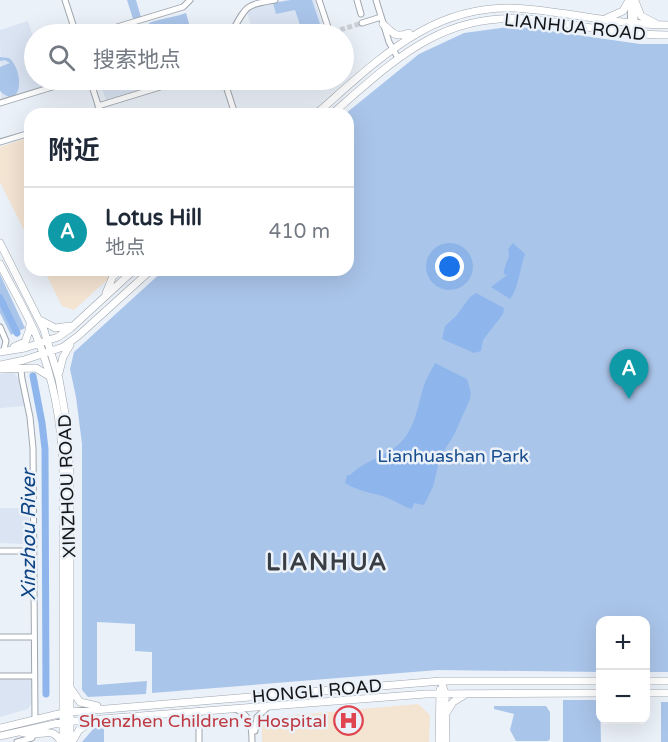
<!DOCTYPE html>
<html lang="zh">
<meta charset="utf-8">
<style>
body{margin:0;font-family:"Varela Round","Noto Sans SC",sans-serif;background:#f6f6f7;color:#1f2937}
.controls{position:absolute;right:18px;bottom:18px;display:grid;overflow:hidden;border-radius:12px;box-shadow:0 6px 24px #0002}
.controls button{width:54px;height:54px;display:grid;place-items:center;padding:0;border:0;border-bottom:2px solid #e0e1e3;background:#fff;color:#1f2937;font:30px sans-serif}
.you{position:absolute;left:450px;top:267px;width:21px;height:21px;margin:-15px;border:4px solid #fff;border-radius:50%;background:#1a73e8;box-shadow:0 0 0 9px #1a73e833}
.badge{display:grid;place-items:center;width:39px;height:39px;border-radius:50%;background:#2e6d59;color:#fff;font-size:20px;font-weight:700}
.pin{position:absolute;translate:-50% -50px;filter:drop-shadow(0 2px 3px #0008)}
.pin::after{content:'';position:absolute;top:32px;width:21px;height:18px;background:inherit;clip-path:polygon(0 0,100% 0,50% 100%)}
.list{margin:0;padding:0;list-style:none}
h2{display:flex;justify-content:space-between;align-items:center;height:78px;margin:0;padding:0 24px;font-size:26px}
h2 small{font-size:20px;font-weight:400;color:#747a83}
.list li{display:grid;grid-template-columns:39px 1fr auto;gap:18px;align-items:center;box-sizing:border-box;height:90px;padding:0 24px;border-top:2px solid #e0e1e3}
.list b{display:block;font-size:22px;white-space:nowrap}
.list p{margin:0;font-size:20px;white-space:nowrap;color:#747a83}
.list em{font-size:20px;font-style:normal;color:#747a83}
.icon{flex:none;width:33px;height:33px;fill:none;stroke:currentColor;stroke-width:2;stroke-linecap:round;stroke-linejoin:round}
.map{position:relative;flex:none;width:668px;height:742px;overflow:hidden}
.search{position:absolute;background:#fff;box-shadow:0 6px 24px #0002;left:24px;top:24px;width:330px;height:66px;display:flex;align-items:center;gap:15px;box-sizing:border-box;padding:0 21px;border-radius:33px;color:#747a83;font-size:22px}
.panel{position:absolute;background:#fff;box-shadow:0 6px 24px #0002;left:24px;top:108px;width:330px;height:168px;border-radius:18px}
.map>svg:first-child{display:block}
.built{fill:#dae4f2}
.medical{fill:#f4e4d2}
.green{fill:#aac5ea}
.water{fill:#8eb6ed}
.lines{fill:none;stroke-linecap:round;stroke-linejoin:round}
.river{stroke:#8eb6ed;stroke-width:7}
.minor-tunnel{stroke:#cbd0d7;stroke-width:5;stroke-dasharray:5 2.5;stroke-linecap:butt}
.minor-casing{stroke:#a0a6ad;stroke-width:7}
.major-casing{stroke:#a0a6ad;stroke-width:8}
.minor{stroke:#fff;stroke-width:5}
.major{stroke:#fff;stroke-width:7}
.labels{text-anchor:middle;dominant-baseline:central;stroke-width:5;stroke-linejoin:round;paint-order:stroke}
.street-label{font-size:18px;fill:#141618;stroke:#ebf1f9}
.park-label{font-size:18px;fill:#1a4f8f;stroke:#ebf1f9}
.health-label{font-size:18px;fill:#be3a42;stroke:#ebf1f9;text-anchor:end}
.water-label{font-size:20px;font-style:italic;fill:#0e4483;stroke:#ebf1f9}
.district-label{font-size:24px;font-weight:bold;letter-spacing:1.5px;fill:#393e44;stroke:#ebf1f9}
</style>
<div class="map">
<svg width="668" height="742" viewBox="0 0 668 742">
<rect width="100%" height="100%" fill="#ebf1f9"/>
<!-- built -->
<path class="built" d="M286 0H315L325 33 254 34 246 10Z
M28 21 34 40V80H47L49 85 1 100 0 30Z
M99 80H139L142 89 106 100Z
M14 372 19 380 25 406 0 408V374Z
M0 508H29V540L25 544 0 543Z
M0 678H31V704L28 709 0 717Z"/>
<!-- medical -->
<path class="medical" d="M30 137V242L0 182V147Z
M44 270H118L74 310 62 306Z
M418 704 430 715 429 742H262V726L273 717Z"/>
<!-- green -->
<path class="green" d="M127 0H136L141 17 133 19Z
M291 0H312L323 33 303 34 295 10 276 14 273 3Z
M186 13 192 34H150L147 30 149 23C162 18 172 18 186 13Z
M515 26 640 44H668V672H646V620H600V672L438 670 152 693V652L135 651V624L97 622V685L147 681 146 694 88 697 82 690V444L76 397 70 369 74 352 164 270H348V114H345L419 54 464 33Z
M0 57 9 58C25 71 22 112 0 91V67L10 63 5 60 0 61Z
M0 274 25 328 11 335 0 313Z
M563 700H600L601 742H563Z
M661 702H668V742H661Z
M494 706H546L550 712V739L548 741H516L510 730 514 714 494 709Z
M94 728H104V742H82Z"/>
<!-- water -->
<path class="water" d="M187 24 190 34H163L162 32Z
M513 243 525 254C520 267 519 288 510 299L491 287 507 275 504 274C503 265 512 257 508 249Z
M476 293 504 308 503 314 483 340 481 351 474 353 442 339 445 326 456 316 470 297Z
M435 363 467 379 471 393 470 399 454 435 440 457 433 487 424 505 414 503 412 509C401 506 393 499 382 496 368 492 358 491 345 483L347 475H350C364 461 384 457 398 445 415 430 417 408 423 389 425 380 431 371 435 363Z"/>
<g class="lines">
<!-- river -->
<path class="river" d="M0 298 17 333
M33 376 42 423 45 449 46 694"/>
<!-- minor-tunnel -->
<path class="minor-tunnel" d="M333 32 362 23"/>
<defs>
<path id="minor" d="M65 0 76 34
M319 0 330 33
M357 0 361 14
M376 0 389 42 398 58
M630 0 631 34
M635 3V34
M362 23 381 17
M126 25 129 34
M73 28 87 34H94L183 7 190 0
M218 34 233 30C247 4 247 5 275 0
M90 80 101 114
M143 80 147 91
M224 80 235 114
M0 103 75 80
M98 106 183 80
M90 114 100 111
M0 142 30 133
M0 327 6 341 4 349
M24 368 21 371 22 379 30 417 33 448 35 719
M0 551H34
M0 637H34
M0 676H34
M235 709C251 715 252 726 252 742
M255 731 257 717 268 707
M17 742 32 738V735
M199 742V711"/>
<path id="major" d="M635 1 641 16 655 23
M607 18 623 11 629 0
M383 24C394 34 395 38 409 33
M316 114C379 59 435 0 526 9 574 13 620 25 668 25
M332 114C395 59 445 9 536 20 580 25 623 35 668 35
M0 243 44 330 59 379 65 413 70 472V742
M0 264C12 288 26 311 36 335 54 379 62 425 63 472V742
M106 293 113 276 120 270
M42 321 55 328 70 326
M14 347 25 342 29 331 30 324
M0 352 25 348 58 337 71 328 134 270
M0 365 24 360 63 347 78 336 151 270
M0 369 36 368 49 376
M59 373 63 357 70 345
M441 681 445 693 446 742
M646 681H668
M71 689 80 702 97 706
M646 693H668
M447 712 453 702 466 694
M63 722V713L70 712 441 681H600
M0 728 67 712
M20 732C25 733 30 735 35 734 47 733 54 729 61 742
M0 736 63 722 426 694 600 693
M72 742 79 730 92 721
M439 742 440 690"/>
</defs>
<!-- minor casing -->
<use href="#minor" class="minor-casing"/>
<!-- major casing -->
<use href="#major" class="major-casing"/>
<!-- minor -->
<use href="#minor" class="minor"/>
<!-- major -->
<use href="#major" class="major"/>
</g>
<!-- icons -->
<defs>
<symbol id="hospital-ring" viewBox="-11 -11 22 22"><circle r="9.5" fill="#ebf1f9" stroke="#e0444e" stroke-width="1.5"/><path d="M-5-5h3v3.5h4V-5h3V5h-3V1.5h-4V5h-3Z" fill="#e0444e"/></symbol>
</defs>
<g fill-rule="evenodd">
<use href="#hospital-ring" x="332" y="704" width="33" height="33"/>
</g>
<g class="labels">
<!-- street labels -->
<g class="street-label">
<text transform="translate(575 27) rotate(6)">LIANHUA ROAD</text>
<text transform="translate(67 486) rotate(-92)">XINZHOU ROAD</text>
<text transform="translate(317 691) rotate(-5)">HONGLI ROAD</text>
</g>
<!-- park labels -->
<g class="park-label">
<text x="453" y="456">Lianhuashan Park</text>
</g>
<!-- health labels -->
<g class="health-label">
<text x="327" y="721">Shenzhen Children's Hospital</text>
</g>
<!-- water labels -->
<g class="water-label">
<text transform="translate(29 535) rotate(-90)">Xinzhou River</text>
</g>
<!-- district labels -->
<g class="district-label">
<text x="327" y="562">LIANHUA</text>
</g>
</g>
</svg>
<div class="controls">
<button>+</button>
<button>−</button>
</div>
<div class="you"></div>
<div class="pin badge" style="left:629px;top:399px;background:#0f9aa8">A</div>
<div class="search"><svg class="icon" aria-label="search" viewBox="0 0 24 24"><circle cx="10" cy="10" r="6"/><path d="M15 15l6 6"/></svg>搜索地点</div>
<section class="panel">
<h2>附近<small></small></h2>
<ul class="list">
<li><span class="badge" style="background:#0f9aa8">A</span><div><b>Lotus Hill</b><p>地点</p></div><em>410 m</em></li>
</ul>
</section>
</div>
